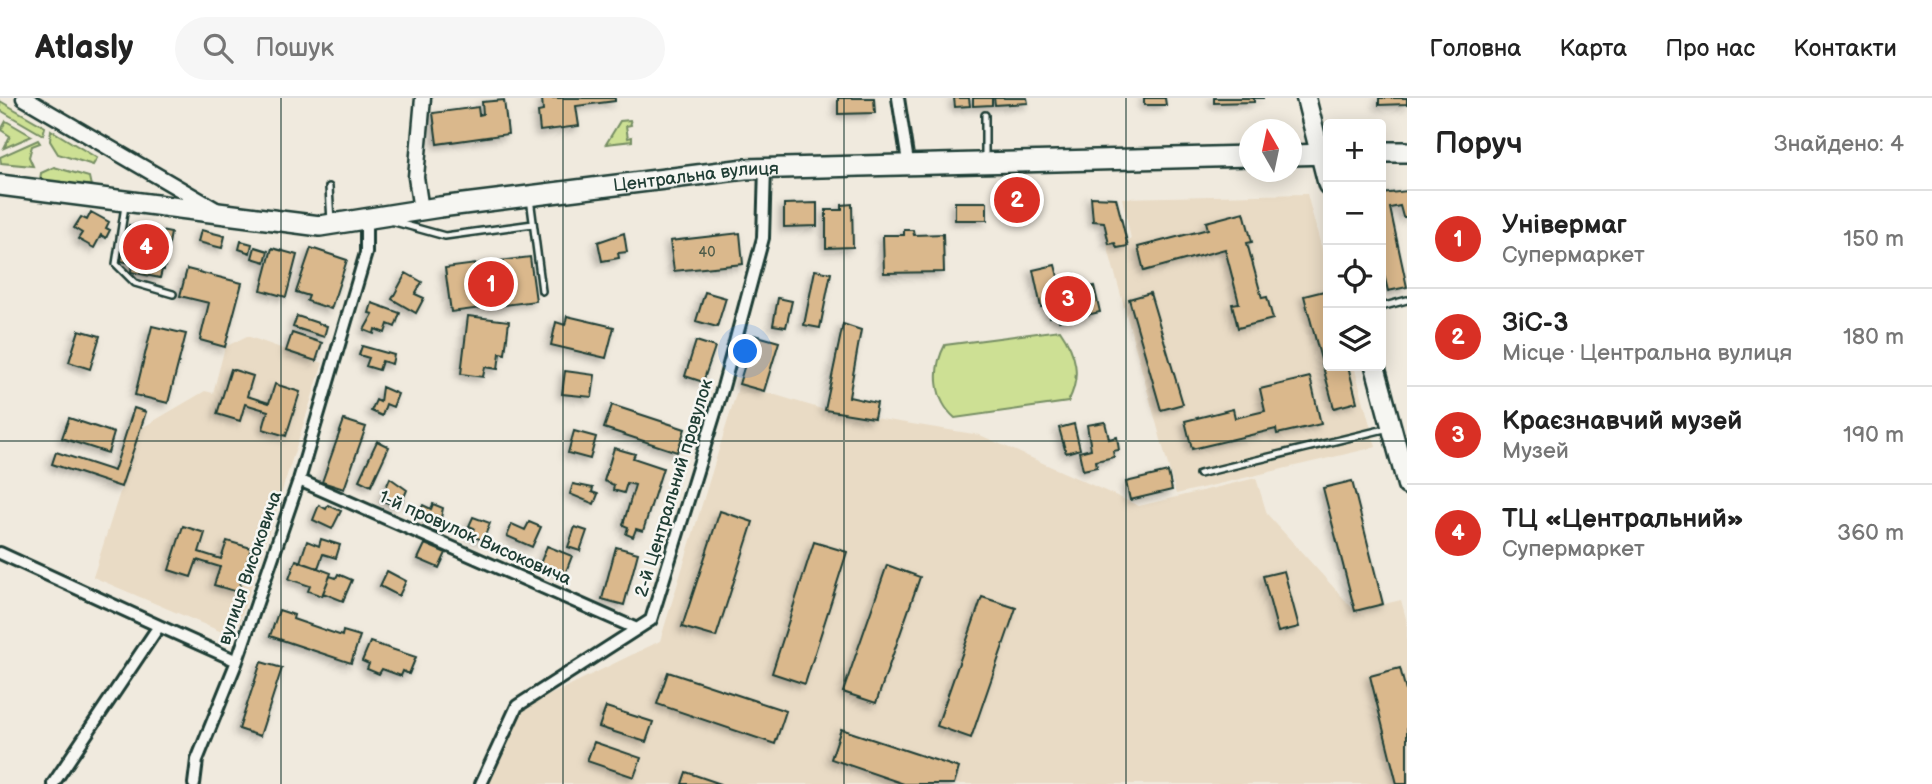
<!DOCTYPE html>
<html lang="uk">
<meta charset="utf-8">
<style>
body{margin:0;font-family:"Balsamiq Sans",sans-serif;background:#f6f6f6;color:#222}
.controls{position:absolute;right:21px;top:21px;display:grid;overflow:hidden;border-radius:7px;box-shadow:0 4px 18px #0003}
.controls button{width:63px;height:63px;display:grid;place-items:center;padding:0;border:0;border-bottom:2px solid #e0e0e0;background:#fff;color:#222;font:35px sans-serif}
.compass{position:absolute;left:1239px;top:21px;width:63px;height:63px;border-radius:50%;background:#fff;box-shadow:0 4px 18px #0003;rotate:351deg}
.you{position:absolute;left:746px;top:254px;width:24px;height:24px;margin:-18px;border:5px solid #fff;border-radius:50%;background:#1a73e8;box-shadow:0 0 0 10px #1a73e833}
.badge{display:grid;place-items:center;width:46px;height:46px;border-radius:50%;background:#d93025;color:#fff;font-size:23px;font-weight:700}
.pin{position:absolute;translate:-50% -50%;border:4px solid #fff;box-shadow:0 2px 7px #0006}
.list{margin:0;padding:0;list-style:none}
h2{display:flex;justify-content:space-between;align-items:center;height:91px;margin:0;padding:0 28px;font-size:30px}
h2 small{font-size:23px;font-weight:400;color:#767676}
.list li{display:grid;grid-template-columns:46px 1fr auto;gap:21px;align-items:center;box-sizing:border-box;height:98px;padding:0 28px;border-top:2px solid #e0e0e0}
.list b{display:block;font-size:26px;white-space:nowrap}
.list p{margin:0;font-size:23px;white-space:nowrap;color:#767676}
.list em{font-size:23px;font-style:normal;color:#767676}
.icon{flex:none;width:38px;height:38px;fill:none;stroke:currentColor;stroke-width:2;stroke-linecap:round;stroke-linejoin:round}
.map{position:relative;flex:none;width:1407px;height:686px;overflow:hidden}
header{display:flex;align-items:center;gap:42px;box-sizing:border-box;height:98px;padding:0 35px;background:#fff;border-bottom:2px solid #e0e0e0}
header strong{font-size:33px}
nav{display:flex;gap:38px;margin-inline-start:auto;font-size:24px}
.search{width:490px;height:63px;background:#f6f6f6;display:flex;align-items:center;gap:18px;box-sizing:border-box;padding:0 24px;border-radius:38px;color:#767676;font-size:26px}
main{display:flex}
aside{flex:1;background:#fff}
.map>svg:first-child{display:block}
.built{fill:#e9dbc5}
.green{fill:#cde094;stroke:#768e64;stroke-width:2}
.building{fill:#dab88c;stroke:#1f3d34;stroke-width:2;filter:url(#shadow)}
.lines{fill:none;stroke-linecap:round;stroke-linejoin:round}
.service-casing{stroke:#1f3d34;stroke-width:10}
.minor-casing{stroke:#1f3d34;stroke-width:16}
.tertiary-casing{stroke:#1f3d34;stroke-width:19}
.primary-casing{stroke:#1f3d34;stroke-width:23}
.trunk-casing{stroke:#1f3d34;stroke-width:24}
.service{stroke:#f6f6f2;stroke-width:5}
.minor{stroke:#f6f6f2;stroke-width:10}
.tertiary{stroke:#f6f6f2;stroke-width:14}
.primary{stroke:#f6f6f2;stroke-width:18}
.trunk{stroke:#f6f6f2;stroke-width:19}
.grid{fill:none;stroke:#1f3d34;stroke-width:2;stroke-opacity:0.55}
.labels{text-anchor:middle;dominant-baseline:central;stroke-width:5;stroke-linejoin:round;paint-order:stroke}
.number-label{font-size:14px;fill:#4e5c4a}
.street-label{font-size:18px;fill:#1f3d34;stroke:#f6f6f2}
</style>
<header>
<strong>Atlasly</strong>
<div class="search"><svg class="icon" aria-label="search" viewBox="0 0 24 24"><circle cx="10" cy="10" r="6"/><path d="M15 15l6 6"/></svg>Пошук</div>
<nav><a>Головна</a><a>Карта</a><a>Про нас</a><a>Контакти</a></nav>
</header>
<main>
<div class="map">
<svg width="1407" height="686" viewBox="0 0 1407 686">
<defs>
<filter id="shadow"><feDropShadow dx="-3.5" dy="3.5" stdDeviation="3.5" flood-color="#0004"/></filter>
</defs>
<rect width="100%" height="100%" fill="#f0eade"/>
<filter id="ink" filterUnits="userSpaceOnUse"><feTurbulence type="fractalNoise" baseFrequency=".0143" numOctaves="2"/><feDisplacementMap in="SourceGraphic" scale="14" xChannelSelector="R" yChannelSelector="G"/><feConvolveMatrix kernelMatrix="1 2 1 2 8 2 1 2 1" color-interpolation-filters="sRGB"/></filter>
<g filter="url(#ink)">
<!-- built -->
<path class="built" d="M1307 96 1328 174V268H1354L1376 349 1176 396 1107 147 1131 141 1122 100Z
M247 238 323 265 238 530 222 534 93 479 140 331 205 293 213 295 225 249Z
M739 286 825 312 980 337 1139 408 1256 380 1267 416 1355 513 1401 502 1407 524V686H485L519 612 660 543Z"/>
<!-- green -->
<path class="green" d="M0 3 45 29 43 37 0 12Z
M630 22 631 27 626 28 628 40 632 39V43L606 46 620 23Z
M6 23 32 38 4 50 10 38 1 32Z
M51 32 97 60 93 67 58 56 50 43Z
M38 42 40 45 32 48 29 59 33 68 1 65 0 59Z
M54 69 89 79 91 88 40 82 41 75Z
M1060 232C1076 255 1082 278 1068 304L955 320C934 302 932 271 945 247Z"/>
<!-- building -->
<path class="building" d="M542 0H615V3L576 8 579 28 540 33 538 14 543 13Z
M838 0H874L875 15 838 16Z
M954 0H969L970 8 955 9Z
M973 0H992V7L973 8Z
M994 0H1027L1028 5 995 7Z
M1144 0H1165L1166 7H1144Z
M1214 0H1264H1254V4L1214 5Z
M1379 0H1407V6L1379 7Z
M504 2 508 36 437 46 433 15 478 9 479 17 483 16 482 4Z
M1407 93V119H1403L1400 108 1390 110 1407 189 1388 193 1381 164V96Z
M1091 99 1116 100 1128 148 1117 150 1115 145 1109 146 1104 124 1093 123Z
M955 104H987V122H955Z
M817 105V128L784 129V106Z
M852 106 853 149 826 150V112H842V107Z
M91 114 109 124 106 130 110 132 106 140 101 137 94 150 78 141 82 135 74 130 81 119 87 122Z
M1244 114 1252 144 1247 145 1262 200 1267 199 1273 221 1238 230 1232 206 1239 205 1225 151 1144 173 1138 149 1208 131 1206 124Z
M129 127 171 135 164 172 121 163Z
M201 132 225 138 222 150 198 144Z
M904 132H913L914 137 943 136 944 174 884 175 883 137H904Z
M624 135 627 154 618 155 619 160 602 163 598 144Z
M740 135 743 166 674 173 670 143Z
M241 143 252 146 250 155 239 151Z
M255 149 268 153 265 164 252 160Z
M272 150 297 157 286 199 261 192Z
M311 150 347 162 331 211 307 203 309 198 296 194Z
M530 159 536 203 451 214 445 170Z
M132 165 162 172 160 180 131 174Z
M1055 167 1062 194 1067 193 1064 179 1075 176 1079 192 1094 188 1100 214 1059 223 1058 217 1050 219 1047 208 1041 209 1033 172Z
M187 171 242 185 225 249 200 242 209 205 180 198Z
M815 172 831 175 820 230 804 227Z
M406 175 422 184 415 196 424 200 416 215 392 201Z
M1328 192V268H1348L1357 304 1334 310 1304 198Z
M705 194 726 200 717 229 696 223Z
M1150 195 1183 306 1161 312 1129 201Z
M778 200 792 203 786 229 773 227Z
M372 205 400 215 395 229 388 226 385 235 375 231 374 236 364 232 373 216 369 215Z
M297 218 327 228 324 239 293 229Z
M468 218 509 223 505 256 500 255 498 271 485 269 483 279 461 276Z
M567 218 614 229 606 260 551 247 556 224 565 227Z
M843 226 861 232 849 299 877 305 874 320 825 312Z
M152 228 186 236 168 305 135 297Z
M79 232 100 238 90 271 69 264Z
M292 235 322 245 316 263 286 253Z
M754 237 779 244 764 293 739 286Z
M696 243 715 249 703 284 685 278Z
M362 248 394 257 392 266 382 263 379 272 366 268 369 260 359 257Z
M231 271 253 278 247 298 269 305 275 286 300 294 286 338 263 331 268 313 245 306 240 323 217 316Z
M565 273 595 277 592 299 562 296Z
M1310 279 1321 326 1277 336 1276 331 1192 351 1185 323 1233 311 1235 320 1265 313 1260 291Z
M382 289 398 296 393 309 386 306 382 318 371 313 376 302 380 304Z
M612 307 685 331 677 354 604 330Z
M134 310 146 314 121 389 52 366 56 354 114 373Z
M69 320 114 335 108 355 62 340Z
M344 322 366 329 344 391 322 384Z
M1105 324 1109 341 1117 339 1119 352 1113 353 1114 359 1096 363 1097 369 1083 372 1079 354 1091 351 1087 327Z
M1074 326 1080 351 1066 355 1059 330Z
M574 333 596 339 590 361 568 355Z
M377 343 389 349 371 388 359 382Z
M614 350 635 356 633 360 663 370 643 433 636 431 633 439 626 436 628 429 623 427 635 387 627 385 624 395 613 392 614 387 604 383Z
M1168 374 1172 392 1130 402 1126 384Z
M390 380 407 392 402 404 398 402 395 408 381 402Z
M1352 383 1383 506 1355 513 1323 390Z
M573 386 593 390 592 394 598 396 594 406 570 396Z
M433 406 443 410 439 429 419 416 423 407 431 411Z
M319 407 326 411 328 407 341 413 332 431 313 422Z
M720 413 753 424 716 539 682 529Z
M473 419 490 425 483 442 471 438 474 430 469 428Z
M529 424 541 429 532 449 507 438 512 426 525 432Z
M183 428 205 435 199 454 221 461 227 443 251 450 238 494 214 487 220 469 197 462 191 479 169 472Z
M575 429 587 433 580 453 568 449Z
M321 441 340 447 336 460 323 456 318 470 300 464 307 443 319 448Z
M814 444 847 454 805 586 772 575Z
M425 446 446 455 439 470 418 461Z
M547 448 572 458 565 476 540 466Z
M616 449 638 455 624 507 602 501Z
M296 462 331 475 322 498 308 493 310 488 289 481Z
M887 467 920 479 876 605 843 594Z
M387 473 406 483 399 498 380 488Z
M1284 473 1299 529 1278 534 1263 478Z
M338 476 352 482 343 503 323 495 330 478 336 480Z
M982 499 1016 510 971 640 937 628Z
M279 512 294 517 293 521 342 538 343 533 360 538 351 565 270 538Z
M370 544 416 559 409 576 403 573 401 578 382 571 379 576 367 571 369 566 362 563Z
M261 564 282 570 260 638 239 631Z
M1400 570 1407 597V686H1397L1370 578Z
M668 574 786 613 775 646 657 606Z
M606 609 653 624 646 644 599 629Z
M841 631 959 670 954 686H904L831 661Z
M594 644 641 660 634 679 587 663Z
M686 674 721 686H682Z"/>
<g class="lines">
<defs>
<path id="service" d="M985 17V60
M329 89 331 124
M530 100 542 193
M125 108 116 166 135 185 173 196
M391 123 445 138 533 126
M1381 209 1407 202
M1199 376 1389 330"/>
<path id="minor" d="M898 0 908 64
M299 382 637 531
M0 455 159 528
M53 686 159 528 237 563 299 382 366 155V123
M194 686 197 662 237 563
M481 686 517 608 651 522 723 289 763 140 765 69"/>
<path id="tertiary" d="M24 0 216 112
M421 112 416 79 423 0"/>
<path id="primary" d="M1306 0 1328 87
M1375 268 1407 387"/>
<g id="trunk">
<path d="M1381 54H1407"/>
<path d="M1292 57 1328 56"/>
<path id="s1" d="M0 87 320 128 440 109 745 71 1250 58"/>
</g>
</defs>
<!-- service casing -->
<use href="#service" class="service-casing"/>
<!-- minor casing -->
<use href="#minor" class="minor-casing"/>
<!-- tertiary casing -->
<use href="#tertiary" class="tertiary-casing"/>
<!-- primary casing -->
<use href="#primary" class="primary-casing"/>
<!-- trunk casing -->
<use href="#trunk" class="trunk-casing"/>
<!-- service -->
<use href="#service" class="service"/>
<!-- minor -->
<use href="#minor" class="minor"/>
<!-- tertiary -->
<use href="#tertiary" class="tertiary"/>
<!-- primary -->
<use href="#primary" class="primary"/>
<!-- trunk -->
<use href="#trunk" class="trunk"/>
</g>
</g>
<!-- grid -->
<path class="grid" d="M281 0V686M563 0V686M844 0V686M1126 0V686M0 343H1407"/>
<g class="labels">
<!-- number labels -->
<g class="number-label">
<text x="707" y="154">40</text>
</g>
<!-- street labels -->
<g class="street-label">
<text stroke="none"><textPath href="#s1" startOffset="702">Центральна вулиця</textPath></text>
<text transform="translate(674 390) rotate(-73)">2-й Центральний провулок</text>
<text transform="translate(475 440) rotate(24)">1-й провулок Високовича</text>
<text transform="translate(250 470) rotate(-71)">вулиця Високовича</text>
</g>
</g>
</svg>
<div class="controls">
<button>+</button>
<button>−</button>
<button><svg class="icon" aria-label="locate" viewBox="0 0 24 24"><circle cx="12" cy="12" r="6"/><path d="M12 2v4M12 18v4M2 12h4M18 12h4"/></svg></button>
<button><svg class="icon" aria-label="layers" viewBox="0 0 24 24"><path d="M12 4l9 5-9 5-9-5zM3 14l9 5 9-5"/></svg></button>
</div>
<svg class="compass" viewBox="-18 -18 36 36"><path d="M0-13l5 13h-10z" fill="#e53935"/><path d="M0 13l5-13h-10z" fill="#767676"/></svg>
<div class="you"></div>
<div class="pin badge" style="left:491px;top:186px">1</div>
<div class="pin badge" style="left:1017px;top:102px">2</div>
<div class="pin badge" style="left:1068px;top:201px">3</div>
<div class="pin badge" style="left:146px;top:149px">4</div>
</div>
<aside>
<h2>Поруч<small>Знайдено: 4</small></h2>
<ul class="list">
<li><span class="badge">1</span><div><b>Універмаг</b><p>Супермаркет</p></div><em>150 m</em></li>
<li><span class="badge">2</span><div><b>ЗіС-3</b><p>Місце · Центральна вулиця</p></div><em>180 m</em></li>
<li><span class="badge">3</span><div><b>Краєзнавчий музей</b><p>Музей</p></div><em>190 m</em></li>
<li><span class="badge">4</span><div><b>ТЦ «Центральний»</b><p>Супермаркет</p></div><em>360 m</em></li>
</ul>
</aside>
</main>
